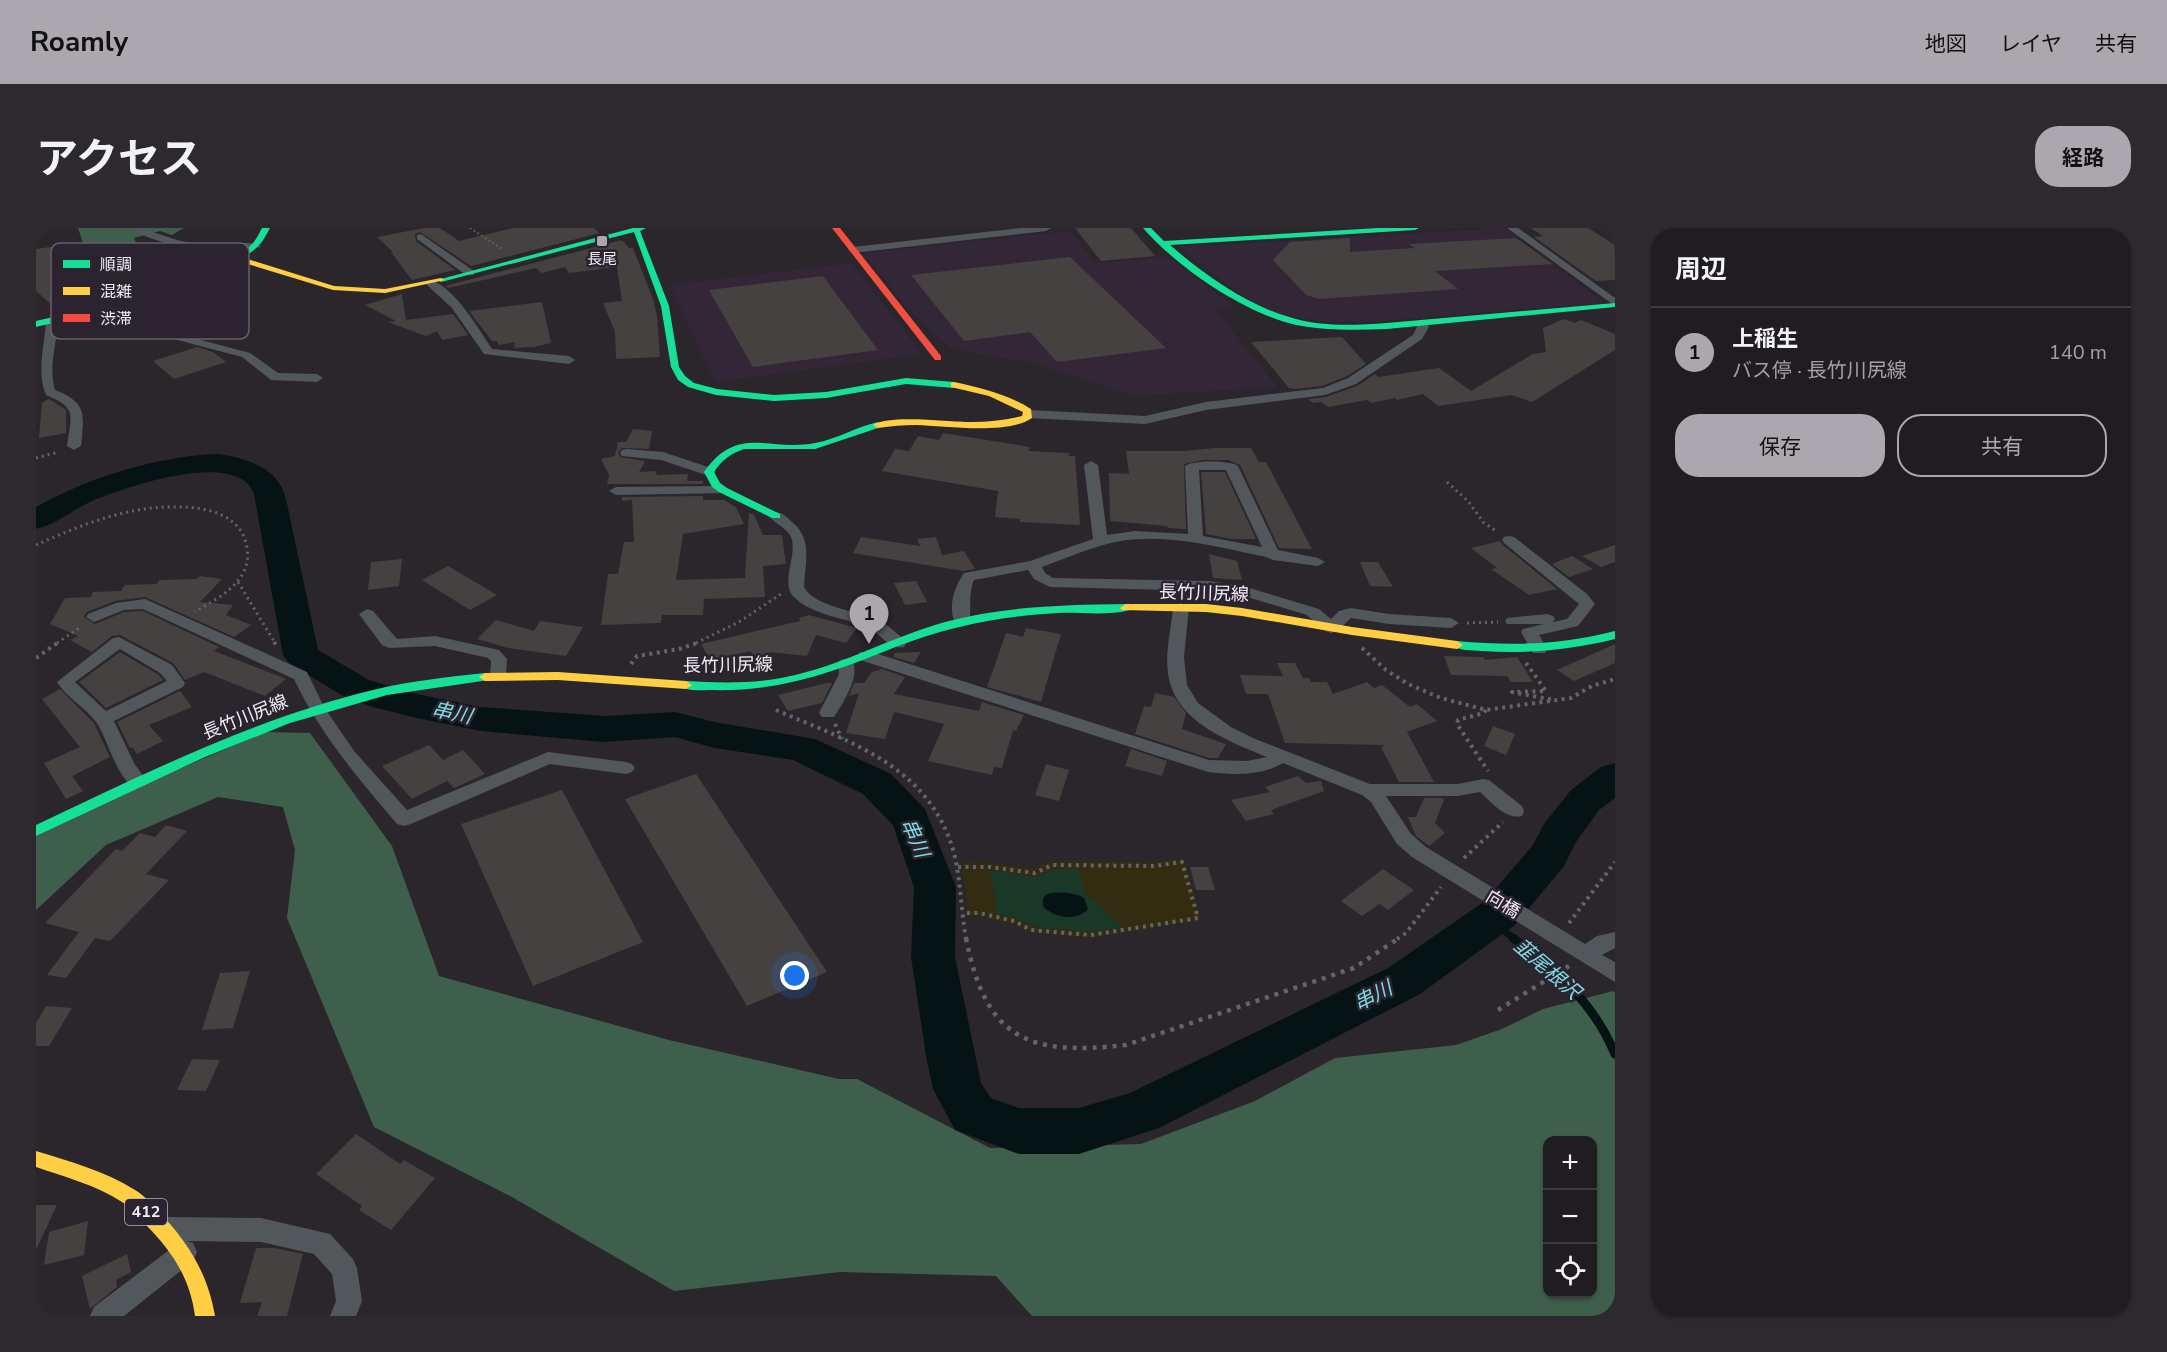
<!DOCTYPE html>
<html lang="ja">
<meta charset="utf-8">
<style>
body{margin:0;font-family:"Nunito Sans","Noto Sans JP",sans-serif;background:#2d292e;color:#f1f3f6}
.controls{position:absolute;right:18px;bottom:18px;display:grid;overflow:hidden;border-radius:12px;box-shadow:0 2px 4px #0004}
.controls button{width:54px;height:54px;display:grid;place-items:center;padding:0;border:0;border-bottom:2px solid #3d3a3f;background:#201c21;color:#f1f3f6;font:30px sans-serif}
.you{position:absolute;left:759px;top:748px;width:21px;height:21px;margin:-15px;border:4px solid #fff;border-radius:50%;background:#1a73e8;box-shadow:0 0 0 9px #1a73e833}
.badge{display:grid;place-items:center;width:39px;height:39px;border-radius:50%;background:#aca7af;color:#111;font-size:20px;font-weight:700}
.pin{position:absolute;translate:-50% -50px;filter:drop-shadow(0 2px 3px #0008)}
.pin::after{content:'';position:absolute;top:32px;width:21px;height:18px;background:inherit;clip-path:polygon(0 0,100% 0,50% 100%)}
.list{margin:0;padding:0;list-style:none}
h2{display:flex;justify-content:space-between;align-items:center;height:78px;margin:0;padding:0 24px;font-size:26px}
h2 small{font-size:20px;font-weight:400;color:#a2a1a5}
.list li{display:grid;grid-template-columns:39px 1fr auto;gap:18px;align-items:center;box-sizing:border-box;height:90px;padding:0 24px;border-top:2px solid #3d3a3f}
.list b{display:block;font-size:22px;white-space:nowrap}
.list p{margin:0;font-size:20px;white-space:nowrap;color:#a2a1a5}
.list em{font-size:20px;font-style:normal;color:#a2a1a5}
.actions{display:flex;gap:12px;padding:18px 24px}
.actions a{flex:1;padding:14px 0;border:2px solid #aca7af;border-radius:24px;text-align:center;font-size:21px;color:#aca7af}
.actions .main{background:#aca7af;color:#111}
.icon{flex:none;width:33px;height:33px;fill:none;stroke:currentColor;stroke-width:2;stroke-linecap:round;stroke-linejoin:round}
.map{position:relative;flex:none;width:1579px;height:1088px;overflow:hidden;border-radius:24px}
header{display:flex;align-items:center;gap:36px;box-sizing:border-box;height:84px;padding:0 30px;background:#aca7af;color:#111}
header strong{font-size:28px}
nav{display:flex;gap:33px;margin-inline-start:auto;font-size:21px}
.intro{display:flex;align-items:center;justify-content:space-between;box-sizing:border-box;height:144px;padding:0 36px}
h1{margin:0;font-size:42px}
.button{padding:15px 27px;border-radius:24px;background:#aca7af;color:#111;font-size:21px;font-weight:700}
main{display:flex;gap:36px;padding:0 36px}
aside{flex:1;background:#201c21;border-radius:24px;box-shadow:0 2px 4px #0004}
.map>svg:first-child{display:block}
.built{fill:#332737}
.green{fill:#1a3828}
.forest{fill:#3e5f4b;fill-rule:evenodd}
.sand{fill:#342c10;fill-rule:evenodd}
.water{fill:#061314}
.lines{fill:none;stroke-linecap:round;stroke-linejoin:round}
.stream-far1{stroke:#061314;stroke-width:7}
.stream{stroke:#061314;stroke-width:9}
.river{fill:#061314;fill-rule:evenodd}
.building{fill:#454141}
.path-far3{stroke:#636568;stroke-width:2;stroke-dasharray:1.5 3;stroke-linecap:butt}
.path-far2{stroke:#636568;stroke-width:3;stroke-dasharray:2 4;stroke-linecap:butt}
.path-far1{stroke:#636568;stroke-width:4;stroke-dasharray:3 4.5;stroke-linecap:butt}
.path{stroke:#636568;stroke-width:4.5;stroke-dasharray:4 6;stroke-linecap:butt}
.street{fill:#52575b;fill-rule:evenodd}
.fast{fill:#16e098;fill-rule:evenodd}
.slow{fill:#ffcf43;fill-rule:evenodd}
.jam{fill:#f24e42;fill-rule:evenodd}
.poi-dot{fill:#aca7af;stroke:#2b232f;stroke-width:2}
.labels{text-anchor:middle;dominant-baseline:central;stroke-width:5;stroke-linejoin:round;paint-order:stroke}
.far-poi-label{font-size:15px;fill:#f2ecf5;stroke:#2b232f}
.shield{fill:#2b232f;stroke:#b6b0ba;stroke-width:1.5}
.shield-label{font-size:16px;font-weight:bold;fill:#f2ecf5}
.street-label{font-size:18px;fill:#f2ecf5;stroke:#2b232f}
.water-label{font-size:20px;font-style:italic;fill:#7edce1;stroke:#2b232f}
.key{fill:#2b232f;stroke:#675f6a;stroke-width:1.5}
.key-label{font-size:16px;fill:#f2ecf5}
</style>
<header>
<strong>Roamly</strong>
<nav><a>地図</a><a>レイヤ</a><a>共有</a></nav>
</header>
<div class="intro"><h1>アクセス</h1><a class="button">経路</a></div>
<main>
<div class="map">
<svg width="1579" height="1088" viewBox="0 0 1579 1088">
<rect width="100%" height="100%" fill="#2a262c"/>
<!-- built -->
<path class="built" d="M1468 0 1569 75 1331 94H1293L1264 90 1245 86 1223 77 1199 63 1143 19Z
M1034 3 1056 31 1063 35 1132 29 1198 78 1179 81 1241 159 1098 168 990 133 951 128 915 120 876 85 827 25Z
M816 35 886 126 679 154 634 57Z"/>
<!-- green -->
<path class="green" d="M1019 641H1043L1049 665 1088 699 1054 704 996 698 980 690 961 686 954 642 1000 649Z"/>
<!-- forest -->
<path class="forest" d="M42 0H148L136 7 124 3 98 10 104 24 65 39 49 21Z
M229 504 274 505 356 618 403 748 633 812 803 851H821L954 920 1105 916 1219 873 1299 830 1420 817 1466 801 1507 781 1577 763 1579 765V1088H996L960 1048 804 1044 638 1063 476 969 338 899 251 690 259 622 247 579 182 569 70 617 0 682V603ZM1512 912H1556V1066H1512Z"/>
<!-- sand -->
<path class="sand" d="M1148 630 1165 692 1056 710 994 704 976 695 933 687 925 634 953 635 998 640 1015 633 1116 634ZM1019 641H1043L1049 665 1087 699 1054 704 996 698 980 690 961 686 954 642 1000 649Z"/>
<!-- water -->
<path class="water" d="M1014 665C1026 664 1038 664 1048 670L1052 681C1041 694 1017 690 1007 678 1006 671 1007 668 1014 665Z"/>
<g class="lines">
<!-- stream-far1 -->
<path class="stream-far1" d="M1454 693 1479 711"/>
<!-- stream -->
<path class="stream" d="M1477 710C1520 742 1558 775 1579 826"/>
<!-- river -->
<path class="river" d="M183 226C212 231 242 239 250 271L282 422 333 452 381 466 445 479 568 488 639 484 678 494 779 511 855 546 889 581 920 659 919 729 945 855 955 870 983 880H1043L1094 865 1352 740 1449 673 1497 617 1508 596 1535 562 1565 539 1579 535V570L1563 582 1540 614 1528 638 1479 697 1384 766 1123 900 1043 926H983L919 902 897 861 890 828 875 729 878 659 857 597 827 566 757 532 678 520 639 509 568 514 445 503 381 490 337 479 307 468 253 435 247 427 218 266C202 220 90 259 58 272 38 281 21 296 0 301V279C54 249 121 228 183 226Z"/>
</g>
<!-- building -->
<path class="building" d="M388 0H404L423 13 477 0H558L564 5 435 38 384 4 379 6 380 13 419 42 376 52 355 24H357L341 9Z
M1039 0H1095L1119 28 1065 33Z
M1495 0H1552L1579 17V52L1560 53 1498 9 1507 8Z
M1314 10V24L1379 20 1373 16 1480 10 1517 36 1399 43 1422 61 1283 71 1270 67 1237 32 1254 14Z
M586 12 593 20H597L617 71 621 88 624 129 580 131 579 104 567 75 586 73 581 39 533 45 529 39 506 45 500 40 412 60 409 58Z
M21 18 24 53 37 49 58 68 18 79 0 63V21Z
M1034 29 1130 120 1021 134 994 104 928 113 875 47Z
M787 48 842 122 717 139 673 62Z
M366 66 370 92 417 86 432 107 406 112 401 103 390 108 352 94 360 93 329 77Z
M506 74 515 115 498 119 478 120 479 114 463 117 461 113H456L433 83Z
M1528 91 1539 95 1545 92 1579 106V122L1496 174 1476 167 1402 178 1387 166 1361 172 1359 170 1335 175 1331 172 1292 179 1285 174 1277 175 1272 171 1290 169 1321 158 1339 146 1342 149 1403 140 1435 163 1497 126 1510 124 1507 100Z
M1306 109 1330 136 1311 148 1286 158 1259 161 1253 160 1215 114Z
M161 119 177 124 190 134 138 151 117 133Z
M13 171 30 182V205L3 210 6 175Z
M597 201 616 203 613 221 586 220 582 224 584 229 609 233 603 244 621 243 620 247 652 246 651 253H667V256H571L573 247 565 231 579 228 582 214H590Z
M907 205 994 219 992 223 1033 225V228H1039L1044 297 984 294V291L959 289 962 263 846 243 859 221 873 223 882 208 903 212Z
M1178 220H1215L1223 234H1230L1276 321 1243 320 1204 237 1192 232H1167L1148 236 1150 301 1132 300 1131 298 1074 293 1073 245 1093 246 1090 223H1149Z
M1165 244H1189L1220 311H1195L1170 306Z
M667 268V272H688L700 279 708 296 647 306 640 352 709 350 713 285 718 287 727 307H746L750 336 727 338 729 369 668 371 667 387H626L625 395 565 397 572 346H582L588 314H598L596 272 586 273V269Z
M825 309 884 318 881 311 900 309 906 327 928 323 939 341 927 343 817 325Z
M1464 313 1467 317 1521 361 1493 367 1455 341 1461 340 1435 320Z
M1579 317V334L1565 339 1546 328Z
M1173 326 1201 333 1206 352 1177 350Z
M1536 328 1557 341 1533 349 1516 336Z
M366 331 363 358 332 362 335 334Z
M1324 334H1342L1357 359 1334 358Z
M412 338 461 367 434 382 386 352Z
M164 348 186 351 164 374 197 377 190 387 215 397 198 409 109 369 79 373 51 384 48 389 59 396 88 384 107 383 183 419 178 423 250 451 229 468 168 444 149 452 137 435 84 407 76 408 56 424 34 412 42 408 14 396 29 370 55 369 57 364 85 363 89 357 121 356 123 352 161 351Z
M880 353 891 374 869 377 858 355Z
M773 387 821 400 810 415 780 407 771 428 733 424 736 437 719 439 715 423 674 432 665 416 764 393 763 390Z
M460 392 498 403 504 393 547 399 530 428 472 420 441 411Z
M990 400 1025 406 1005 474 951 459 970 405 987 409Z
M1579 416V435L1538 453 1521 442Z
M84 424 123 447 127 452 70 480 43 454Z
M885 424 878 435 858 429V425Z
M1408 428 1447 429 1449 432 1481 429 1497 454H1475L1471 448 1415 447Z
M1241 435H1259L1267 450H1273L1275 454H1291L1297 466 1331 454 1338 460 1346 457 1374 479 1381 476 1401 493 1371 504 1398 554H1363L1345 519 1349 517 1249 515 1232 466H1210L1204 447 1247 448Z
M846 441 869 449 858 466 943 483 946 474 988 487 980 503 977 502 966 540 958 539 956 547 892 533 908 496 858 484 849 511 810 505 823 465 813 468 818 455H828L836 444Z
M790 455H796L786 475 752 483 742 467Z
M24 461 58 495 74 529 36 548 47 563 30 571 8 535 44 519 6 471Z
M144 463 156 479 113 497 127 513 101 526 96 519 94 520 81 494Z
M1119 465 1138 469 1150 485 1146 501 1190 516 1182 530H1173L1099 506 1108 478 1115 479Z
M1457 498 1479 506 1470 527 1448 518Z
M393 517 407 532 427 522 449 546 418 560 411 553 376 571 346 538Z
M1095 521 1131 533 1126 548 1089 538Z
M1010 536 1033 542 1023 573 999 567Z
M660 546 791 744 711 778 589 571Z
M1262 548 1270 555 1285 553 1288 563 1235 582 1238 586 1210 593 1195 572 1234 564 1229 559Z
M526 562 607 714 497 758 425 596Z
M1388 570H1407L1408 572 1399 595 1409 605 1393 618 1380 608 1372 589H1380Z
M130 597 151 603 110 646 133 652 74 713 59 710 30 750 11 747 43 704 9 695 80 621 86 623 104 605 119 609Z
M1154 639H1172L1179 662H1160Z
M1347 641 1378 662 1352 682 1343 676 1326 688 1305 673Z
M214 743 197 800 166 802 184 745Z
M10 778 36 780 13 818H0V795Z
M156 831 184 832 170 863 141 862Z
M320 906 364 936 368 932 399 950 355 1002 323 982 326 978 280 946Z
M0 977H21L0 1022Z
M52 993 48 1027 8 1037 13 1004Z
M220 1020H239L267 1026 251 1088H221L226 1074 204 1075Z
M91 1026 95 1044 80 1052 81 1059 54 1081 46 1048Z"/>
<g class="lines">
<!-- path-far3 -->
<path class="path-far3" d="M434 0 466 21"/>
<!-- path-far2 -->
<path class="path-far2" d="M0 230 23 224
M1411 254 1432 273 1447 294 1460 303
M0 317C43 298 88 279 136 279 167 278 207 285 211 321 213 331 210 343 203 351 193 366 174 374 159 384
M202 354 239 415
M1431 395 1462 394
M21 415 46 398
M660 415 703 394 745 366"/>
<!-- path-far1 -->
<path class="path-far1" d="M238 414 242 420
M1326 420 1350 442 1372 456 1405 470 1450 482 1535 470 1556 458 1579 451
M0 430 23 414
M1490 435 1510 463 1476 464 1518 472
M595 436 601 428 643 421 664 414
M740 482C814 514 894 538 918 625 925 654 925 683 930 711
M1450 482 1448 485 1422 492 1421 496 1452 543
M799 496 806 511
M1428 630 1467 594
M922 639H953L999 645 1016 637 1118 638 1146 634 1162 690 1055 707 995 702 978 693 943 685H927
M1533 695 1579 634
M1361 711 1370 705 1405 659"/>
<!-- path -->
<path class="path" d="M930 710C950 812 992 828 1090 817L1318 740 1363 710
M1462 782 1533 738"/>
<!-- street -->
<path class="street" d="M0 0H6L0 4Z
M95 0C109 0 119 5 132 9 145 14 160 16 174 17 186 17 217 12 225 18 205 33 114 17 95 0Z
M984 0H1015L1010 3 817 25 812 22 817 19Z
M1471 0H1482L1579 70V78Z
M385 6 438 43V47H430L381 11V7Z
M395 52C419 60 442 100 456 121L533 128 539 132 533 136 448 126 416 80 391 57 390 55Z
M90 69 142 106 214 125 242 145 281 146 287 150 281 154 235 152 206 129 134 110 86 74 85 72Z
M16 89 22 92C21 115 12 139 19 162 52 175 48 187 45 218L38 222 31 218C35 187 42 180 10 167 0 144 9 116 10 92Z
M1385 92 1389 93 1393 99 1386 111 1320 156 1289 167 1170 182 1109 196 993 190 987 186 993 182 1109 188 1170 174 1287 160 1312 150 1377 107 1381 99 1379 95Z
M591 221 627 224 678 241 680 244 673 248 625 232 586 228 584 225 586 222Z
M1055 233 1062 237 1071 307 1099 303 1152 306 1149 238C1156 232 1195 232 1202 238L1242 322 1282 330 1289 334 1282 338 1237 332 1230 329C1183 319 1132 305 1084 313 1057 318 1031 330 1006 339L1009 345 1017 350 1173 353 1207 358 1283 381 1295 391 1303 383 1315 380 1353 386 1415 390 1423 395 1415 400 1353 396 1315 390 1301 403 1295 405 1289 403 1271 387 1205 367 1173 363 1014 359 998 351 992 342 938 352C931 368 937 386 932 396H920C911 381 918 359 928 345L994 333 1057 311 1048 237ZM1163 242H1190L1226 319 1167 308Z
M687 258 694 262 692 265 580 267 573 263 580 259Z
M740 284C747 285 751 289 756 294 777 311 769 334 768 359 779 380 825 383 845 393 853 398 861 406 868 411L870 415 868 419C852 422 845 405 832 400 809 389 778 388 759 370 742 355 764 325 754 307 749 299 738 295 733 288Z
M1473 308 1478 309 1551 366 1559 376 1542 398 1503 407 1511 421 1509 425H1497L1485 404 1487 401 1508 396H1471L1469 393 1471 390 1511 386 1517 388 1519 391 1517 394 1531 391 1543 376 1468 315 1466 312 1468 309Z
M109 371 271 444 288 479 318 523 371 582 512 524 590 534 596 536 599 540 596 544 590 546 514 536 375 596 368 598 361 596C322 550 284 506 258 451L107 381 88 382 58 394 50 389 52 386 80 375Z
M1145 375 1153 380 1148 429 1151 457 1162 475 1195 499 1217 510 1334 556H1422L1447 551 1453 552 1486 578 1488 583 1486 588C1470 592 1455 574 1444 564L1422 568H1350L1375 606 1390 619 1549 716 1561 708 1579 704V720L1566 727 1579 734V754L1376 629 1361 616 1335 574 1326 567 1247 535C1225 548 1197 547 1172 544L824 432 822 428 824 424H836L1173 532 1211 533 1231 529C1192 513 1138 493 1132 445 1129 424 1135 401 1137 380Z
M331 381 337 383 361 411 399 408 463 422 471 431 470 448 468 452H456L454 448 455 433 452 430 399 418 353 420 346 417 323 386Z
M83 409 136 437 149 455 147 459 78 493 98 535 112 555 109 560C84 567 72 509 60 494 49 479 31 470 21 454L77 410ZM84 421 124 445 131 453 70 483 39 454Z
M810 431 816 432C825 448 807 475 798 489H786L783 485 803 446 802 436 804 432Z
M130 989 225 990 294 1006 317 1031 321 1040 326 1073 320 1088H294L300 1073 296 1046 278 1026 225 1014 151 1013 157 1015 161 1024 157 1033 88 1088H54L58 1079 145 1013H130L121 1009 118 1001 121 993Z"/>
<!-- fast -->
<path class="fast" d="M226 0H234C230 7 227 14 221 19 173 66 64 83 0 99V93C61 79 172 61 216 16 221 11 223 5 226 0Z
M597 0H610L604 3 633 78 643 139 649 148 658 155 681 161 738 167 790 164 870 150 918 154 923 157 918 160 870 156 790 170 738 173 680 167 652 159 642 152 635 139 625 78 598 4 405 54 401 52Z
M1107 0H1115L1128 13 1342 0H1383L1379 2 1134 17C1170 48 1213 79 1260 91 1289 99 1321 97 1351 95L1579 75V79L1351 101C1321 102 1290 103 1260 97 1208 85 1142 40 1107 0Z
M842 194 847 197 845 199 779 221H708C694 226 686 232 678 244L684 255 691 260 744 286V290H736L683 264 676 259 668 244C702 196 733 224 779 215 801 211 820 199 842 194Z
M1090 376 1096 380 1094 382C1072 388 1045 384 1022 385 966 388 914 398 862 418 798 444 745 464 674 462 664 462 650 464 644 457L650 453C683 455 717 456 750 449 805 438 855 409 909 394 968 378 1029 377 1090 376Z
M1579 403V411C1535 422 1491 426 1446 423 1436 422 1422 423 1415 417L1421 413C1475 418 1526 417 1579 403Z
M449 445 455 449 453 452 351 467 254 495 169 529 0 608V597C110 545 218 491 337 462 374 453 411 449 449 445Z"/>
<!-- slow -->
<path class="slow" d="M205 29 298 58 349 61 405 50 409 52 349 65 297 62 202 33 201 31Z
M918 154C945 160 971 166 995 181L996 190C972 207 909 198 880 197 867 197 855 198 842 200L837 197C853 186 914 194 935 194 953 194 969 192 986 188L987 184 953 168 915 159V155Z
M1090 376H1170L1206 380 1316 399 1421 413 1427 417 1421 421 1316 407 1206 388 1170 384 1086 382 1084 380Z
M522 444 650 453 656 457 650 461 522 452 449 453 443 449 449 445Z
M0 923C33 933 69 943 99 962 108 967 115 976 123 984 152 1014 172 1046 179 1088H159C154 1050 136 1023 109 996 102 988 95 979 86 974 60 957 29 949 0 939Z"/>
<!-- jam -->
<path class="jam" d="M796 0H804L905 128V132H899Z"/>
</g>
<!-- markers -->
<rect class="poi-dot" x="560" y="7" width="12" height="12" rx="3"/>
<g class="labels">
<!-- far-poi labels -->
<g class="far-poi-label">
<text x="566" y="31">長尾</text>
</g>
<!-- shield labels -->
<rect class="shield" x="89" y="971" width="42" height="26" rx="4.5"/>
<g class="shield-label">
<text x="110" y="984">412</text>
</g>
<!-- street labels -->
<g class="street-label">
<text transform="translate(1168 365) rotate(2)">長竹川尻線</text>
<text transform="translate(692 437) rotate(-1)">長竹川尻線</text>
<text transform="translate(209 489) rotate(-22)">長竹川尻線</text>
<text transform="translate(1467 676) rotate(31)">向橋</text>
</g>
<!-- water labels -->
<g class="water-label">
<text transform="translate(416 485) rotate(12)">串川</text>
<text transform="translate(879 610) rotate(66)">串川</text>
<text transform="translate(1511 741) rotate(41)">韮尾根沢</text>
<text transform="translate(1337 768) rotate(-27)">串川</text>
</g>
</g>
<!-- legend -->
<rect x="15" y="15" width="198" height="96" rx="9" class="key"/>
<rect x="27" y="32" width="27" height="8" fill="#16e098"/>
<rect x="27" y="59" width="27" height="8" fill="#ffcf43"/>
<rect x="27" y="86" width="27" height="8" fill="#f24e42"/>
<g class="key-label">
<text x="64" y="42">順調</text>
<text x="64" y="69">混雑</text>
<text x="64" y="96">渋滞</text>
</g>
</svg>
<div class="controls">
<button>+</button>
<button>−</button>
<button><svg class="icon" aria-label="locate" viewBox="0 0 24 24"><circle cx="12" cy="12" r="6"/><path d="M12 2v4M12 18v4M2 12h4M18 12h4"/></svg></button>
</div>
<div class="you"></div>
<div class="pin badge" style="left:833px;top:416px">1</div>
</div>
<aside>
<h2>周辺<small></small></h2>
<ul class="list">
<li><span class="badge">1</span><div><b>上稲生</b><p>バス停 · 長竹川尻線</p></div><em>140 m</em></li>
</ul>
<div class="actions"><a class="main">保存</a><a>共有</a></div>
</aside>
</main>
